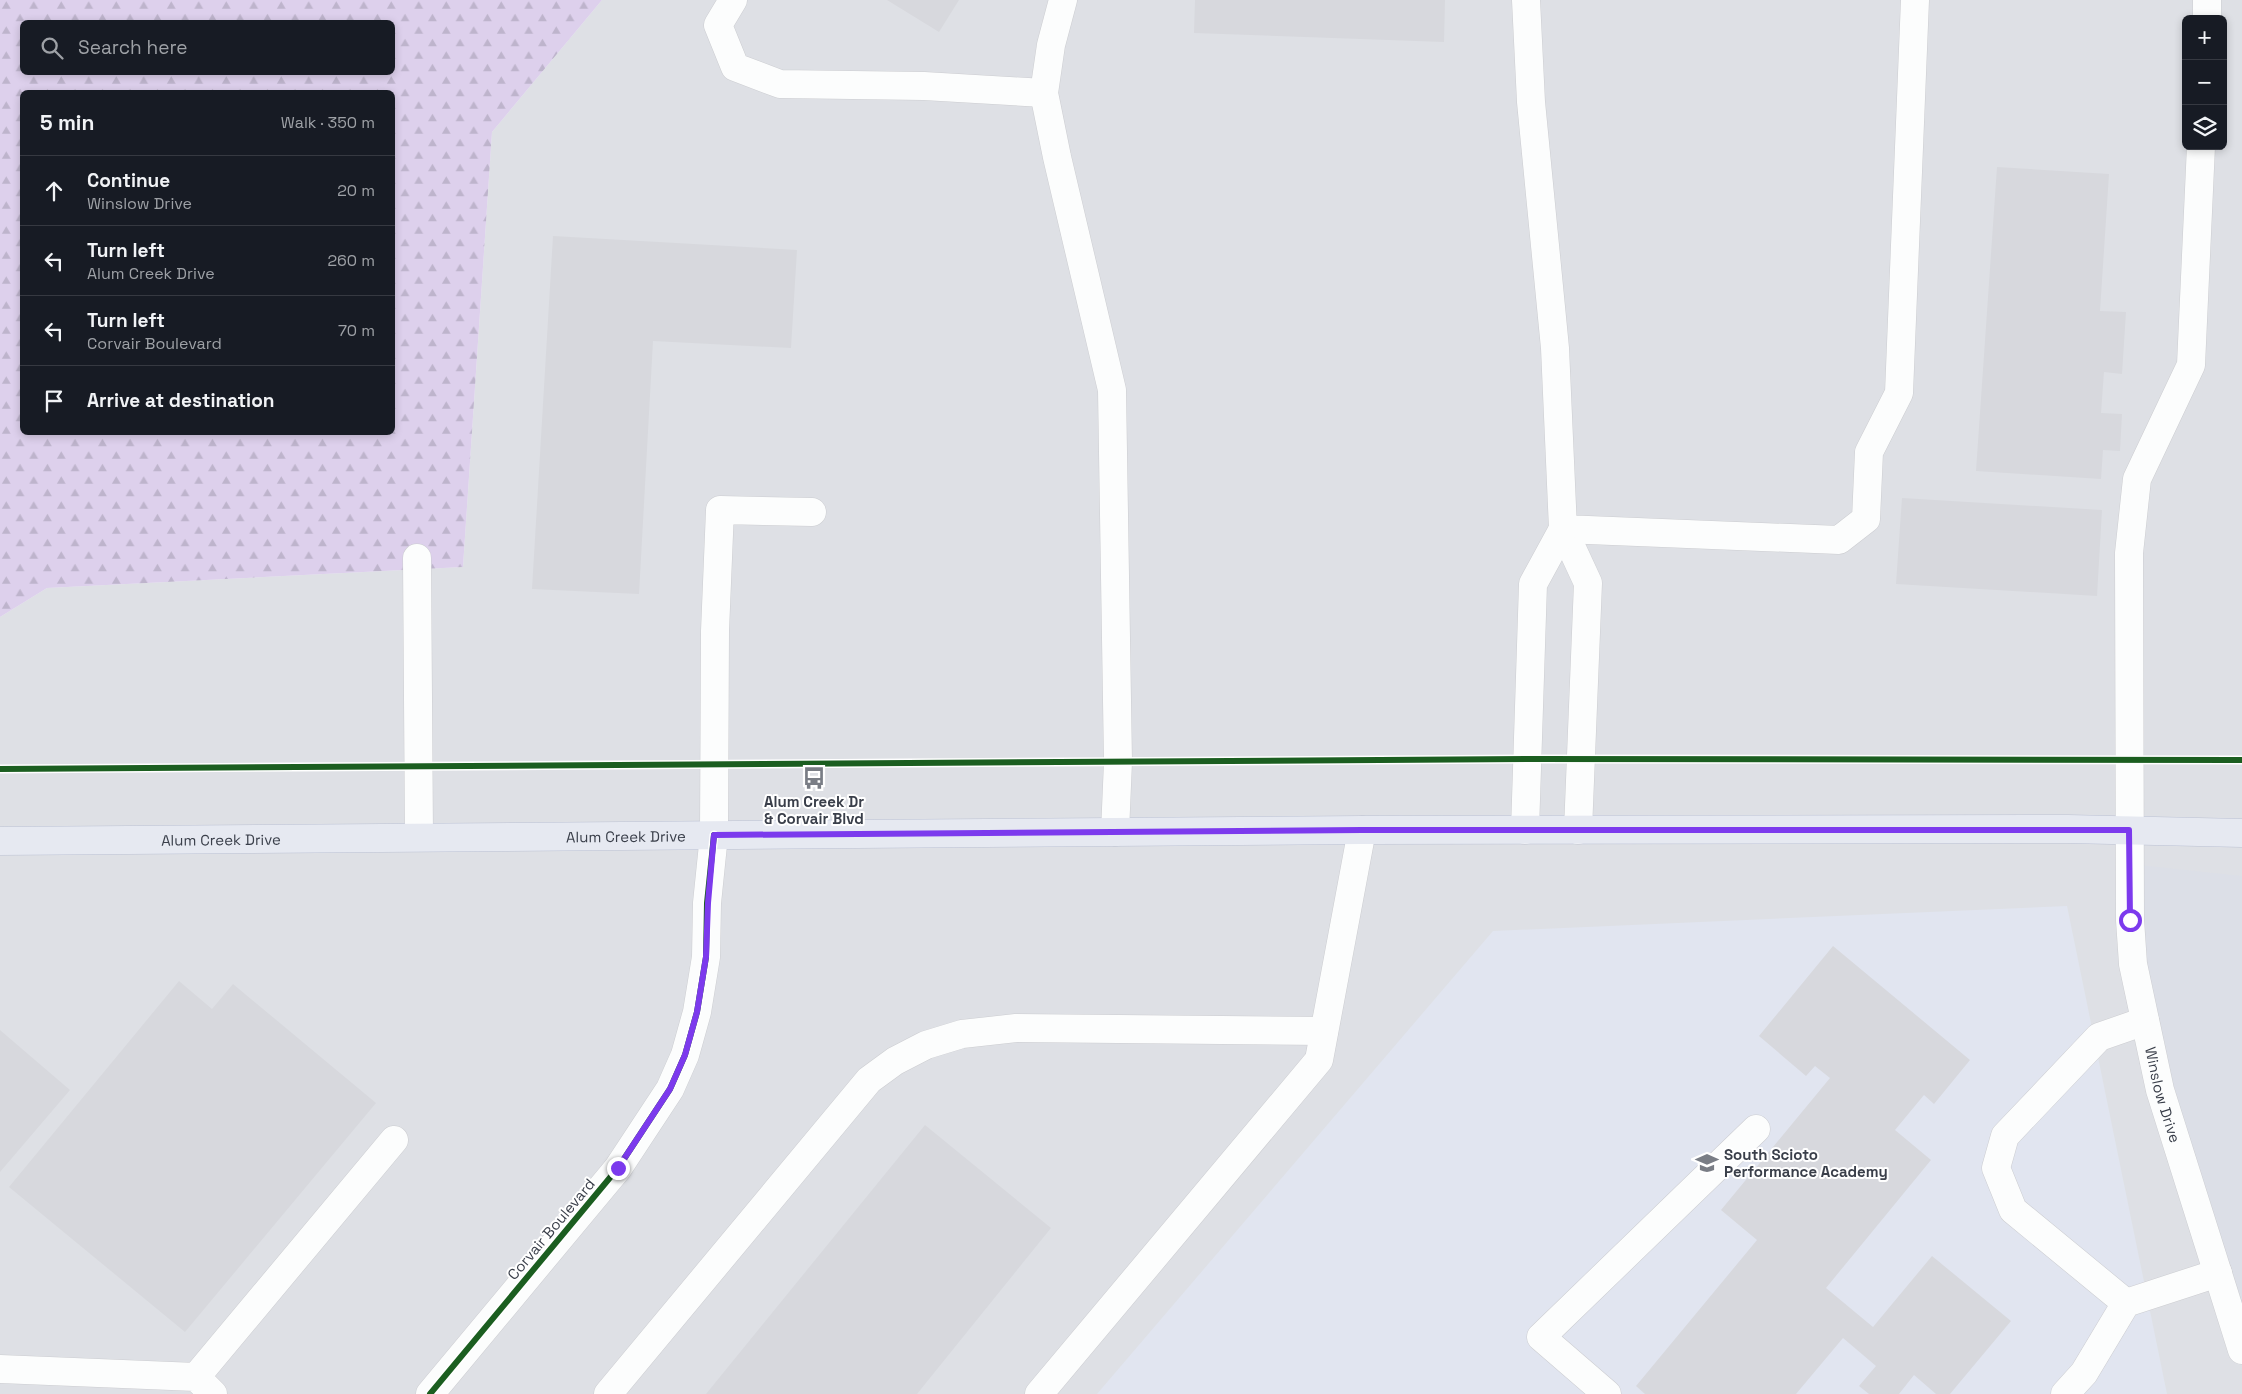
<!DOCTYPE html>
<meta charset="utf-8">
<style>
body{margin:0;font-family:"Space Grotesk",sans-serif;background:#20242c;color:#f1f3f6}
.controls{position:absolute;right:15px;top:15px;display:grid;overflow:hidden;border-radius:8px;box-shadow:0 2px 8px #0003}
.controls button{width:45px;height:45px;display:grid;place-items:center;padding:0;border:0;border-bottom:1px solid #363941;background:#171b24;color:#f1f3f6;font:25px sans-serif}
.stop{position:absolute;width:15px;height:15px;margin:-11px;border:4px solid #7c3aed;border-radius:50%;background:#fff}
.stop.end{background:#7c3aed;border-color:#fff;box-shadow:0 1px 5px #0008}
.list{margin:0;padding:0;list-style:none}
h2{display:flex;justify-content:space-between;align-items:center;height:65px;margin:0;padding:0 20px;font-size:21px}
h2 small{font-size:16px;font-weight:400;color:#9ea1a6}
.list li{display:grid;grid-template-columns:32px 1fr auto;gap:15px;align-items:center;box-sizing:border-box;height:70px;padding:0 20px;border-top:1px solid #363941}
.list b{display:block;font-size:19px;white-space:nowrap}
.list p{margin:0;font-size:16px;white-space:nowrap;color:#9ea1a6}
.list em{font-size:16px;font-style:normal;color:#9ea1a6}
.icon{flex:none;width:28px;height:28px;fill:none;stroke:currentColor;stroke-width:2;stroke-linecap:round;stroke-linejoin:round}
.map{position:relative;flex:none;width:2242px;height:1394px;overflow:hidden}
.search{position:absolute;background:#171b24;box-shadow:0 2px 8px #0003;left:20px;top:20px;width:375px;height:55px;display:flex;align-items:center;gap:12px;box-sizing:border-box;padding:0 18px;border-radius:8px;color:#9ea1a6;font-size:19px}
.panel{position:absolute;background:#171b24;box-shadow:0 2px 8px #0003;left:20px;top:90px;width:375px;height:345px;border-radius:8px}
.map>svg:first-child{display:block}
.residential{fill:#dcdfe7}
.industrial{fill:#dee0e5;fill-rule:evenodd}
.education{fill:#e1e5f0}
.forest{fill:url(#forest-firs);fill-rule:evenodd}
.building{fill:#d7d8dd}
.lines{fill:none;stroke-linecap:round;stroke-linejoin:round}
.minor-casing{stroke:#cccdd1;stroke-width:29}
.major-casing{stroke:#bcc2d4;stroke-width:29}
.minor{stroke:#fcfdfd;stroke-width:28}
.major{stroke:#e6e9f1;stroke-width:28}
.cycleway-casing{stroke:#fff;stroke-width:9}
.cycleway{stroke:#1b5e20;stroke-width:6}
.route{stroke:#7c3aed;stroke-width:6}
.labels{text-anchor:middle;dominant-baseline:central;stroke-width:4;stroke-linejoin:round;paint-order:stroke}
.poi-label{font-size:15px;font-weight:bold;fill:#3a3f4a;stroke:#fff}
.street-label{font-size:15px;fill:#3a3f4a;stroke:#fff}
</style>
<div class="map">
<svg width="2242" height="1394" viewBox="0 0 2242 1394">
<defs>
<pattern id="forest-firs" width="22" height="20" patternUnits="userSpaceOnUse" patternTransform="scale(1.25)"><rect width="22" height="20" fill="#ddd0ec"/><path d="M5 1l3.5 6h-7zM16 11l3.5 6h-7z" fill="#beb4cc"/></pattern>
</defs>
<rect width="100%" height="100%" fill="#eeeff3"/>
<!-- residential -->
<path class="residential" d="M2120 863 2242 868V1352L2170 1161Z"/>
<!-- industrial -->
<path class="industrial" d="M602 0H2242V876L2120 863 2170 1161 2242 1352V1394H0V617L47 588 463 567 492 132ZM2186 19H2223V146H2186Z"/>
<!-- education -->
<path class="education" d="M2067 906 2167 1394H1097L1493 931Z"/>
<!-- forest -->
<path class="forest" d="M0 0H602L492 132 463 567 47 588 0 617ZM22 22H392V72H22ZM22 92H392V432H22Z"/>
<!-- building -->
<path class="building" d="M887 0H959L939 32Z
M1195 0H1445L1444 42 1194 33Z
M1997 167 2109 174 2100 311 2126 312 2122 374 2104 372 2101 413 2122 414 2120 451 2103 450 2101 479 1976 471Z
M553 236 797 250 791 348 653 341 639 594 532 589Z
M1902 498 2102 510 2097 596 1896 584Z
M1833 946 1970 1060 1934 1104 1924 1095 1895 1130 1931 1160 1826 1288 1873 1327 1932 1256 2011 1321 1950 1394H1936L1914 1375 1899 1394H1869L1859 1386 1876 1366 1843 1338 1796 1394H1645L1636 1386 1757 1240 1721 1210 1830 1078 1815 1066 1806 1076 1759 1036Z
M179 981 212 1009 233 984 376 1103 185 1332 9 1187Z
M0 1030 70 1090 0 1172Z
M925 1125 1051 1228 917 1394H706Z"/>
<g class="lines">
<defs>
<g id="minor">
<path d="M733 0 718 25 735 67 780 84 924 86 1044 93"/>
<path d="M1063 0 1051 45 1044 93 1057 157 1112 390 1118 762 1115 832"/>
<path d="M1526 0 1531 102 1555 348 1563 529 1839 540 1866 519 1869 452 1899 393 1915 0"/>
<path d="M2207 19V0"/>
<path id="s1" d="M2201 146 2191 365 2137 479 2129 553 2130 920 2133 964 2160 1090 2242 1350"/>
<path d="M1563 529 1588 583 1578 830"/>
<path d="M417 558 419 837"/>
<path d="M1525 830 1533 584 1563 529"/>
<path d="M2126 1303 2013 1210 1996 1168 2005 1136 2099 1037 2145 1021"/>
<path d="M0 1369 196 1377 213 1394"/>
<path d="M196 1377 394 1140"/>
<path d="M430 1394 618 1168 670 1089 685 1055 697 1012 706 957 707 903 714 835 715 631 720 510 812 512"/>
<path d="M608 1394 869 1080 895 1061 926 1045 962 1034 1016 1028 1324 1031"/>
<path d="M1039 1394 1319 1060 1362 830"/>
<path d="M1607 1394 1541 1337 1756 1129"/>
<path d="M2065 1394 2084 1373 2126 1303 2218 1273"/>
</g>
<g id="major">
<path id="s2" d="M0 841 1362 830 2068 829 2242 833"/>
</g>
</defs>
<!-- minor casing -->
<use href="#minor" class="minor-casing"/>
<!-- major casing -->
<use href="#major" class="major-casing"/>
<!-- minor -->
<use href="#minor" class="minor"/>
<!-- major -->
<use href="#major" class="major"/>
<defs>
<path id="cycleway" d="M0 769 1528 759 2242 760
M430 1394 618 1168 670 1089 685 1055 697 1012 706 957 707 903 714 835"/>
</defs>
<!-- cycleway casing -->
<use href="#cycleway" class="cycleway-casing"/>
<!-- cycleway -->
<use href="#cycleway" class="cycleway"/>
</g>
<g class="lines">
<!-- route -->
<path class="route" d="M618 1168 670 1089 685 1055 697 1012 706 957 708 903 714 835 1362 830H2129L2130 920"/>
</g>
<!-- icons -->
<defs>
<symbol id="bus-bare" viewBox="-9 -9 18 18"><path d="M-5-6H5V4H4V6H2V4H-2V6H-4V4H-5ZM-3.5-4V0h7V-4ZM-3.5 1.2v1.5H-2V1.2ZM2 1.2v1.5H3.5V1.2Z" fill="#797d85" stroke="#fff" stroke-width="2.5" paint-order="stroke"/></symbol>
<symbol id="school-bare" viewBox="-9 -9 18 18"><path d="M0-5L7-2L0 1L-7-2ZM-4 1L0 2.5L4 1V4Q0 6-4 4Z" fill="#797d85" stroke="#fff" stroke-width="2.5" paint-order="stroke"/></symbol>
</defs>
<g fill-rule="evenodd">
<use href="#bus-bare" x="798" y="762" width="32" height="32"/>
<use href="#school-bare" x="1691" y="1147" width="32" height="32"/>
</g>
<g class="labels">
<!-- poi labels -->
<g class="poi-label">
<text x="814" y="801">Alum Creek Dr<tspan x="814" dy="17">&amp; Corvair Blvd</tspan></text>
<text x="1724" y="1154" text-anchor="start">South Scioto<tspan x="1724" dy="17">Performance Academy</tspan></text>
</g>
<!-- street labels -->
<g class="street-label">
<text stroke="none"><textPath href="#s2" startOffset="626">Alum Creek Drive</textPath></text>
<text stroke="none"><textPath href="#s2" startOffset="221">Alum Creek Drive</textPath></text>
<text stroke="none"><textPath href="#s1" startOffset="965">Winslow Drive</textPath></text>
<text transform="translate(551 1229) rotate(-50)">Corvair Boulevard</text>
</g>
</g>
</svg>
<div class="controls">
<button>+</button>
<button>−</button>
<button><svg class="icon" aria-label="layers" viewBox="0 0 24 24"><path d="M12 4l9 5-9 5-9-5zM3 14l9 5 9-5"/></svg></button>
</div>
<div class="stop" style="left:2130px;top:920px"></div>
<div class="stop end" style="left:618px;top:1168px"></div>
<div class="search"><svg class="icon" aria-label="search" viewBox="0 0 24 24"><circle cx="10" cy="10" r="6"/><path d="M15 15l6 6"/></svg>Search here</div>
<section class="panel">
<h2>5 min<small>Walk · 350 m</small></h2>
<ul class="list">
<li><svg class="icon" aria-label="ahead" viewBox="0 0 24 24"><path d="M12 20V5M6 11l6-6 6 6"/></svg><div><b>Continue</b><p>Winslow Drive</p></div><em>20 m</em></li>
<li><svg class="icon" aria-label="left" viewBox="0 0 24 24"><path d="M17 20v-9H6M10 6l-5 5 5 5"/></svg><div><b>Turn left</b><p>Alum Creek Drive</p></div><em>260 m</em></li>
<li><svg class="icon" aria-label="left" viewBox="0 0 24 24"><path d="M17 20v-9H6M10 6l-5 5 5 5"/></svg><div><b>Turn left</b><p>Corvair Boulevard</p></div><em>70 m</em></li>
<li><svg class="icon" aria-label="arrive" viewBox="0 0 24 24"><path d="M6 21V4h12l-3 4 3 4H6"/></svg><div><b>Arrive at destination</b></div></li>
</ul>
</section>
</div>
